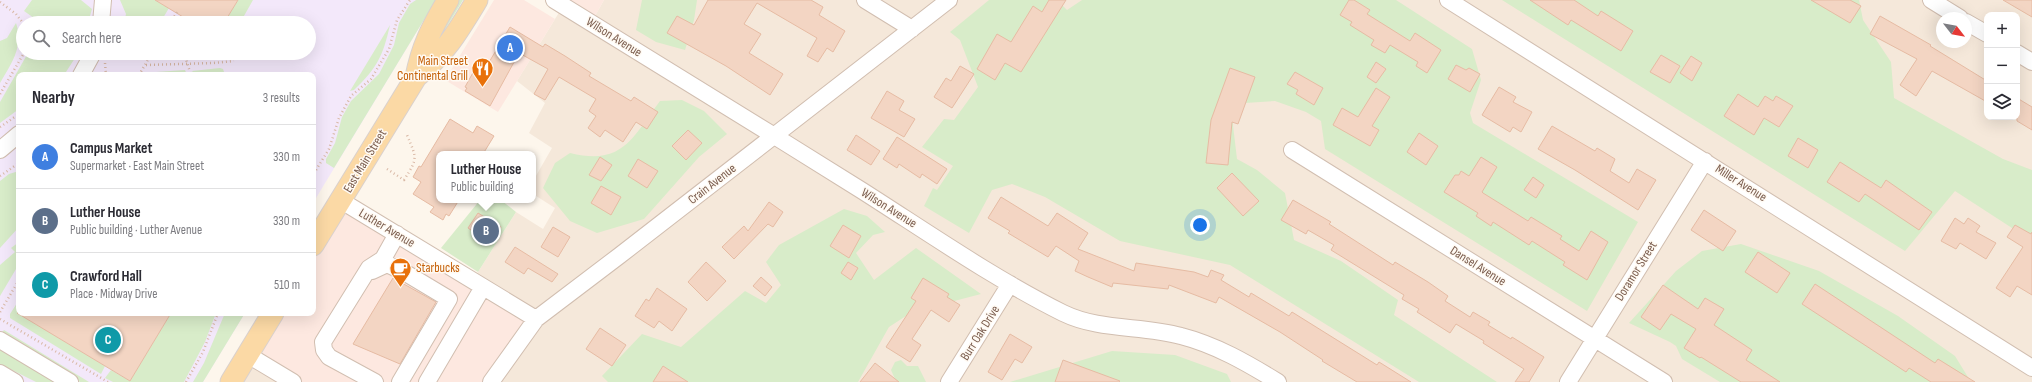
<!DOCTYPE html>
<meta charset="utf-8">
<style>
body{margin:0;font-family:"Sofia Sans Condensed",sans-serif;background:#f2f2f3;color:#2b2b33}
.controls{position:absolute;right:12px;top:12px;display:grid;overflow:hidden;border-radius:8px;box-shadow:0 4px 16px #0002}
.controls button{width:36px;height:36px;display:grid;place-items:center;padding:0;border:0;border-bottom:1px solid #e1e1e2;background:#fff;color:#2b2b33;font:20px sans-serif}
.compass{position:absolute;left:1936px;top:12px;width:36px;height:36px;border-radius:50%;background:#fff;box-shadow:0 4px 16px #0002;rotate:121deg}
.you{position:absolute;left:1200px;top:225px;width:14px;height:14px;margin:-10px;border:3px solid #fff;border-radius:50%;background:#1a73e8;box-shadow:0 0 0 6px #1a73e833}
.badge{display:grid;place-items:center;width:26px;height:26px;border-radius:50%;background:#e76f51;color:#fff;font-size:13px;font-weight:700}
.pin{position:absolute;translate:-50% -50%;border:2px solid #fff;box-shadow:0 1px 4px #0006}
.popup{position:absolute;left:436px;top:151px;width:100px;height:52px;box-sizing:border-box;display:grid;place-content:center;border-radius:8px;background:#fff;filter:drop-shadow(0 1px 3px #0005);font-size:13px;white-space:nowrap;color:#7c7c81}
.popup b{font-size:15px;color:#2b2b33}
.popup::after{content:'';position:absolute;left:50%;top:100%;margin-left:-8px;border:8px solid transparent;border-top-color:#fff}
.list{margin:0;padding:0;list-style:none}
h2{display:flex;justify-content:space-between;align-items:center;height:52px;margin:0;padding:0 16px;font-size:17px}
h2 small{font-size:13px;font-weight:400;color:#7c7c81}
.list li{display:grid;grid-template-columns:26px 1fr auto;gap:12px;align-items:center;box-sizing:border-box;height:64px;padding:0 16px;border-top:1px solid #e1e1e2}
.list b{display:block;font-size:15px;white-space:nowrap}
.list p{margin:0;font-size:13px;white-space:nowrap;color:#7c7c81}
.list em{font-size:13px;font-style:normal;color:#7c7c81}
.icon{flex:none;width:22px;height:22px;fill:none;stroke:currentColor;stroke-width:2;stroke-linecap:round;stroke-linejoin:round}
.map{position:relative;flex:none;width:2032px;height:382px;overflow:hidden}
.search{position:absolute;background:#fff;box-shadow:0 4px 16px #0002;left:16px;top:16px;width:300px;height:44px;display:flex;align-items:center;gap:10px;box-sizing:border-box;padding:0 14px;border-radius:22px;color:#7c7c81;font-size:15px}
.panel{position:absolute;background:#fff;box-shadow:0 4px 16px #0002;left:16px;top:72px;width:300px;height:244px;border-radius:8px}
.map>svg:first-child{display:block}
.residential{fill:#f5e8da;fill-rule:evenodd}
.commercial{fill:#fde8e0}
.education{fill:#f3e8fa;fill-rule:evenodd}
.green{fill:#d8ecc9}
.building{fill:#f3d5c3;stroke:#e6bba3}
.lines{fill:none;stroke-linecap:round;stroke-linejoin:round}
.minor-casing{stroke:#d1beb0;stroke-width:18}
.major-casing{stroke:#dad1cd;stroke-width:23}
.path{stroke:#d9b8a5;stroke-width:2.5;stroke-dasharray:1 3;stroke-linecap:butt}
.minor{stroke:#fff;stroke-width:16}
.major{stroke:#fbd9a5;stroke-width:21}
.labels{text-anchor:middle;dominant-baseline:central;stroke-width:3;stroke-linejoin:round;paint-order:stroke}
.street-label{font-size:13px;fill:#7a5c4d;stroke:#fffaf3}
.food-label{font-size:13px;fill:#c56008;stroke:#fffaf3;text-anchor:end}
</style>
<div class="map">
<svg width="2032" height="382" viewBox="0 0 2032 382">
<rect width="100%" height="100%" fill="#fdf6ec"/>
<!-- residential -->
<path class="residential" d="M604 0H2032V382H491L473 280 516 212 543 229 555 208 533 194V181L552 148 529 133 545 103 517 81 563 6 591 23ZM1987 15H2017V117H1987ZM1942 18H1966V42H1942Z
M248 355 293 382H231Z"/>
<!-- commercial -->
<path class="commercial" d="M494 0H524L555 19 498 112 445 80Z
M554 0H604L591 23Z
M340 200 536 319 491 382H293L248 355 273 313H313V246Z"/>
<!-- education -->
<path class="education" d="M0 0H436L313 203V75H19V313H245L203 382H0ZM23 23H309V53H23Z"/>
<!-- green -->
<path class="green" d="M32 0H81L92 9 88 23H41L24 11Z
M120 0H155L169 8 160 23H124L126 14Z
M238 0H253L240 23H224Z
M416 0H436L334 168 326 163V159L335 143 342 117 351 101 379 74 394 45 399 23 410 4Z
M457 0H463L440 38 437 40Z
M642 0H697L694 20 685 50 656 42 636 30Z
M989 0H1057L1067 10 1082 0H1396L1472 49 1481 80 1470 113 1473 123 1638 222 1587 311 1325 149 1321 121 1306 112 1275 101 1245 103 1232 117 1237 159 1257 170 1285 193 1294 240 1341 261 1398 300 1394 315 1497 382H1419L1230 265 1120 241 1045 197 1012 184 992 190 969 233 924 206 933 188 937 190 953 166 922 147 944 119 954 120 978 87 960 40 950 32Z
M1502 0H1859L1863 20 1891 62 1894 98 2003 159 2032 170V241L1955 191 1905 251Z
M16 23C24 47 11 64 0 83V41L7 38Z
M390 25C383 56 377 68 354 90L350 91Z
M28 53H74L77 55 64 75H19V109L0 123V102Z
M189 53H224L189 59Z
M220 68 223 69 225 75H195L192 71Z
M185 70 187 75H153L156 72Z
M682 100 704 111 727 134 699 157 644 219 597 233 570 221 543 188 555 163 570 153C623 166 632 138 660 101Z
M19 171V227L0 248V181L9 174Z
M480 200H501L516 212 478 272 441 248Z
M844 209 867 216 885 232 873 235 856 253 874 280 916 248 981 294 912 312 889 327 858 382H608L602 376 642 334 681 347 745 291 766 303 781 285 766 262 779 245Z
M19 242V264L0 296V265L15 252 11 248Z
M1741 244 1819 271 1898 316 1955 356 1971 382H1720L1682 359 1676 346 1670 342 1629 323 1676 271 1702 251Z
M19 300V314L105 366 101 374 10 318V314Z
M171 313H216L205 342 184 382H113L105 378 111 370 130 381Z
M225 313H245L203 382H193L204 363Z
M4 330 89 382H80L0 335Z
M0 348 59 382H36L0 364Z
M1112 351 1175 355 1227 374 1231 382H1010Z
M901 360 907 366H918L926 382H892L895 379 891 370 895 362Z"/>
<!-- building -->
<path class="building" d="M155 0H238L224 23H193Z
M708 0H811L823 7 819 15 845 31 833 52 827 48 818 62 807 56 817 38 757 3 744 24 761 34 749 53 783 74 770 95 726 66 667 33 677 16 694 25Z
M1049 0H1066L1021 72 1005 63 995 80 977 69 997 34 1011 42 1033 6 1042 12Z
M1349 0H1354L1370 10 1367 14 1410 41 1415 33 1441 50 1427 73 1416 66 1418 62 1390 45 1385 53 1371 45 1374 40 1350 25 1352 22 1340 15Z
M1530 0H1574L1598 16 1601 11 1633 31 1621 51 1571 20 1568 25Z
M1811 0H1850L1861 6 1850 23Z
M2003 0H2032V17Z
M1880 16 1931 45 1930 46 1987 81V102L1932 71 1916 96 1900 85 1917 59 1870 34Z
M510 27 543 47 545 44 565 56 591 73 589 76 631 101 634 97 658 112 647 129 636 122 623 142 605 130 600 137 588 128 596 116 589 111 596 99 559 77 545 100 534 94 548 69 519 53 490 106 465 91 467 88 465 87 475 69 482 74Z
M1661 55 1680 66 1670 83 1650 72Z
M1691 56 1702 63 1692 81 1680 73Z
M1376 62 1386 69 1376 83 1367 77Z
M1456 65 1466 70 1469 68 1480 74 1470 92 1448 79Z
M960 66 974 74 952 108 934 97 946 78 951 81Z
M1230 68 1255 77 1238 124 1232 122 1228 165 1206 163 1211 120Z
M1295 72 1323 88 1314 105 1296 94 1298 90 1287 84Z
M1499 87 1516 97 1513 102 1532 112 1521 132 1513 127 1510 132 1482 115Z
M1376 88 1390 97 1372 126 1379 130 1370 146 1333 125 1342 108 1358 117Z
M887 91 904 101 899 110 915 119 904 137 871 118Z
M1738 94 1758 107 1765 96 1773 101 1776 96 1793 106 1779 127 1764 118 1754 135 1724 116Z
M2017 98 2032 107V130L2017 121Z
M450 119 473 133 477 126 494 136 483 154H439V200H459L449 216 446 214 443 220 430 212 434 207 413 194 421 182 413 177 419 166 421 167Z
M1552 126 1595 151 1597 148 1615 159 1610 171 1629 183 1637 169 1656 180 1638 210 1575 170 1538 149Z
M688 130 702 143 686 160 672 146Z
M1419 133 1438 146 1426 165 1407 152Z
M856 135 880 151 871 165 847 150Z
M897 137 947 169 937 184 922 174 920 178 899 164 897 168 883 159Z
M1798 138 1818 150 1808 168 1788 156Z
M600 157 612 165 601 181 589 175Z
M1481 157 1497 167 1482 192 1483 193 1528 221 1531 217 1562 236 1560 239 1579 251 1591 231 1608 242 1587 280 1563 265 1565 262 1532 241 1529 245 1493 222 1491 226 1476 216 1478 213 1444 192 1455 175H1459L1461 171 1469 176Z
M638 159 658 171 647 188 628 176Z
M1840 162 1881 188 1886 180 1932 212 1919 230 1865 194 1859 202 1827 182Z
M1232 173 1259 201 1243 216 1217 188Z
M1533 177 1544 185 1536 198 1524 190Z
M601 186 621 197 611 215 591 203Z
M1001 197 1048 226 1057 213 1088 233 1078 249 1134 271 1136 263 1194 272 1208 277 1211 270 1224 275 1221 280 1249 297 1251 293 1289 316 1292 312 1377 365 1379 362 1411 382H1357L1322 361 1323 360 1280 332 1219 297 1216 303 1169 285 1168 289 1113 283 1112 287 1088 277 1075 271 1079 261 1056 246 1048 257 1008 233 1010 231 988 218Z
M1293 200 1331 222 1329 224 1393 265 1395 262 1428 282 1448 296 1445 301 1470 317 1473 312 1490 322 1488 325 1511 339 1512 337 1544 357 1529 382H1515L1524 369 1483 343 1484 341 1456 324 1450 333 1417 312 1419 309 1402 299 1404 295 1331 250 1334 245 1308 230 1306 234 1281 220Z
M769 202 783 212 773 227 768 224 734 259 722 247 744 226 748 231Z
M1704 210 1736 231 1723 251 1691 230Z
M478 213 501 227 491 244 468 228Z
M1955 218 1964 224 1968 218 1980 226 1976 232 1996 243 1986 259 1960 243 1956 249 1941 241Z
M843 225 861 236 849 258 830 246Z
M2015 225 2031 234 2032 232V295L2017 286 2010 297 1996 288 2023 247 2007 237Z
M553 227 570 237 558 257 541 247Z
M515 247 558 274 552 282 528 268 524 274 505 262Z
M1758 252 1790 273 1777 293 1745 272Z
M706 262 726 281 707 301 688 282Z
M848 262 858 268 851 280 841 273Z
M761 277 772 287 765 296 753 286Z
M393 278 436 302 400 364 353 344Z
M923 278 949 294 947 297 960 305 949 322 931 310 912 339 921 345 910 362 886 347 916 301 911 298Z
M1815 284 1935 363 1938 359 1975 382H1931L1909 368 1906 372 1802 304Z
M1663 285 1698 309 1705 298 1724 309 1714 325 1752 350 1746 360 1780 382H1741L1701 357 1700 358 1684 348 1696 329 1671 314 1660 330 1641 317Z
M657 288 687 309 672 331 659 321 654 328 635 316 646 299 649 301Z
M17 313H171L130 381Z
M600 328 626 345 612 366 586 349Z
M1010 334 1032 347 1022 363 1015 359 1002 380 988 372Z
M1063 360 1120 381 1119 382H1055Z
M875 363 899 382H860Z
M663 366 688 382H653Z"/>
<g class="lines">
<defs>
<path id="minor" d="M554 0C656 63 759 126 861 190 927 232 993 278 1063 313 1100 331 1142 325 1181 336 1216 345 1247 363 1278 382
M865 0 912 29
M1448 0 2032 368
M1931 0 1960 18
M1966 22 1987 34
M101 23 103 0
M2017 53 2032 62
M81 75 93 53
M0 150 19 134
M1292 150 1664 382
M340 200 536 319
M372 271 387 264 404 272 449 299 400 382
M0 340 70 382
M248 355 293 382
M0 373 15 382
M375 382 329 357 324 350 323 342 369 268 383 259 397 234
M427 382 483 287
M491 382 536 319 619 256 949 0
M949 382 1010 284
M1568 382 1705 161"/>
<path id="major" d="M416 77C422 46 432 27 448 0
M313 245 416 77C446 52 457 33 477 0
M231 382 273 313"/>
</defs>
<!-- minor casing -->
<use href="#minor" class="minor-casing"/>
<!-- major casing -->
<use href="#major" class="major-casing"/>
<!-- path -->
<path class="path" d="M0 2 16 14 23 23
M116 19 143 23
M150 23 172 20
M170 23 178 11
M187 23 188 20
M184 53 191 75
M105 63 106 75
M146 65 213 63 234 61
M139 75 152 53
M0 94 24 53
M0 127 19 114
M387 169 404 180C418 158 417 159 407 135
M316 170 329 149 339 118 351 96 371 79 389 49 397 20 410 0
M0 176 19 163
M0 312 19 280
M0 319 108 382
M186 382 203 352 218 313"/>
<!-- minor -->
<use href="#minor" class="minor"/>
<!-- major -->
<use href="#major" class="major"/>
</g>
<!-- icons -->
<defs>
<symbol id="restaurant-pin" viewBox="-11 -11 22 30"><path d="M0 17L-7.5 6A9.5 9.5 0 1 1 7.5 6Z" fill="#e8710a" stroke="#fffaf3"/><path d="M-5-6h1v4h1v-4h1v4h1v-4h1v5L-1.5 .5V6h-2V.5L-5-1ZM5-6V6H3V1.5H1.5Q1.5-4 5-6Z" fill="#fff"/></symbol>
<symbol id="cafe-pin" viewBox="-11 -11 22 30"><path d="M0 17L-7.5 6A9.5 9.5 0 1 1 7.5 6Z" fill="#e8710a" stroke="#fffaf3"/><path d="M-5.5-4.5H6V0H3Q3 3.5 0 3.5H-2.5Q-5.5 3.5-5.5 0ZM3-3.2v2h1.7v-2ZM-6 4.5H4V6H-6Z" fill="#fff"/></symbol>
</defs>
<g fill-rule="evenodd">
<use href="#restaurant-pin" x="470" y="56" width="25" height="34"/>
<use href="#cafe-pin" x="388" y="256" width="25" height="34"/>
</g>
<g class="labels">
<!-- street labels -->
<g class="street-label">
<text transform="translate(614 37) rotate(32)">Wilson Avenue</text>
<text transform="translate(365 161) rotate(-59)">East Main Street</text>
<text transform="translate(1741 183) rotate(32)">Miller Avenue</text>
<text transform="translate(712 184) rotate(-38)">Crain Avenue</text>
<text transform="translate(889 208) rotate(32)">Wilson Avenue</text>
<text transform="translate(387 228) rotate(31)">Luther Avenue</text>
<text transform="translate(1478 266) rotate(32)">Dansel Avenue</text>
<text transform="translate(1636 271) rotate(-58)">Doramor Street</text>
<text transform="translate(980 333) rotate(-58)">Burr Oak Drive</text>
</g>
<!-- food labels -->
<g class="food-label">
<text x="468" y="61">Main Street<tspan x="468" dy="15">Continental Grill</tspan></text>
<text x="416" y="268" text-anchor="start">Starbucks</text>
</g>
</g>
</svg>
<div class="controls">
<button>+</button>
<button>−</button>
<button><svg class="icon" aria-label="layers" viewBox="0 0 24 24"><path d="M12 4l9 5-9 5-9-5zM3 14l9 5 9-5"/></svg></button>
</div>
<svg class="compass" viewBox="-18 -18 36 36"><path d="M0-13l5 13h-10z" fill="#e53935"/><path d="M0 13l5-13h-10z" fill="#7c7c81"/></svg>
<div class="you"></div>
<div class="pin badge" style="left:510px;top:48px;background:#3f7fe0">A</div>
<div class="pin badge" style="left:486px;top:231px;background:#5c6f8a">B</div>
<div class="popup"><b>Luther House</b>Public building</div>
<div class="pin badge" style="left:108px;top:340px;background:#0f9aa8">C</div>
<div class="search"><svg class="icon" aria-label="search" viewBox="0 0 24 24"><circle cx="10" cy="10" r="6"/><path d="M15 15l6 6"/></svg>Search here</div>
<section class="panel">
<h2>Nearby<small>3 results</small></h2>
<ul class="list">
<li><span class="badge" style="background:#3f7fe0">A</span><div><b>Campus Market</b><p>Supermarket · East Main Street</p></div><em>330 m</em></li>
<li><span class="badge" style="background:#5c6f8a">B</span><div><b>Luther House</b><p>Public building · Luther Avenue</p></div><em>330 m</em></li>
<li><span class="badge" style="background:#0f9aa8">C</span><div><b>Crawford Hall</b><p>Place · Midway Drive</p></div><em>510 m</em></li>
</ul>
</section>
</div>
